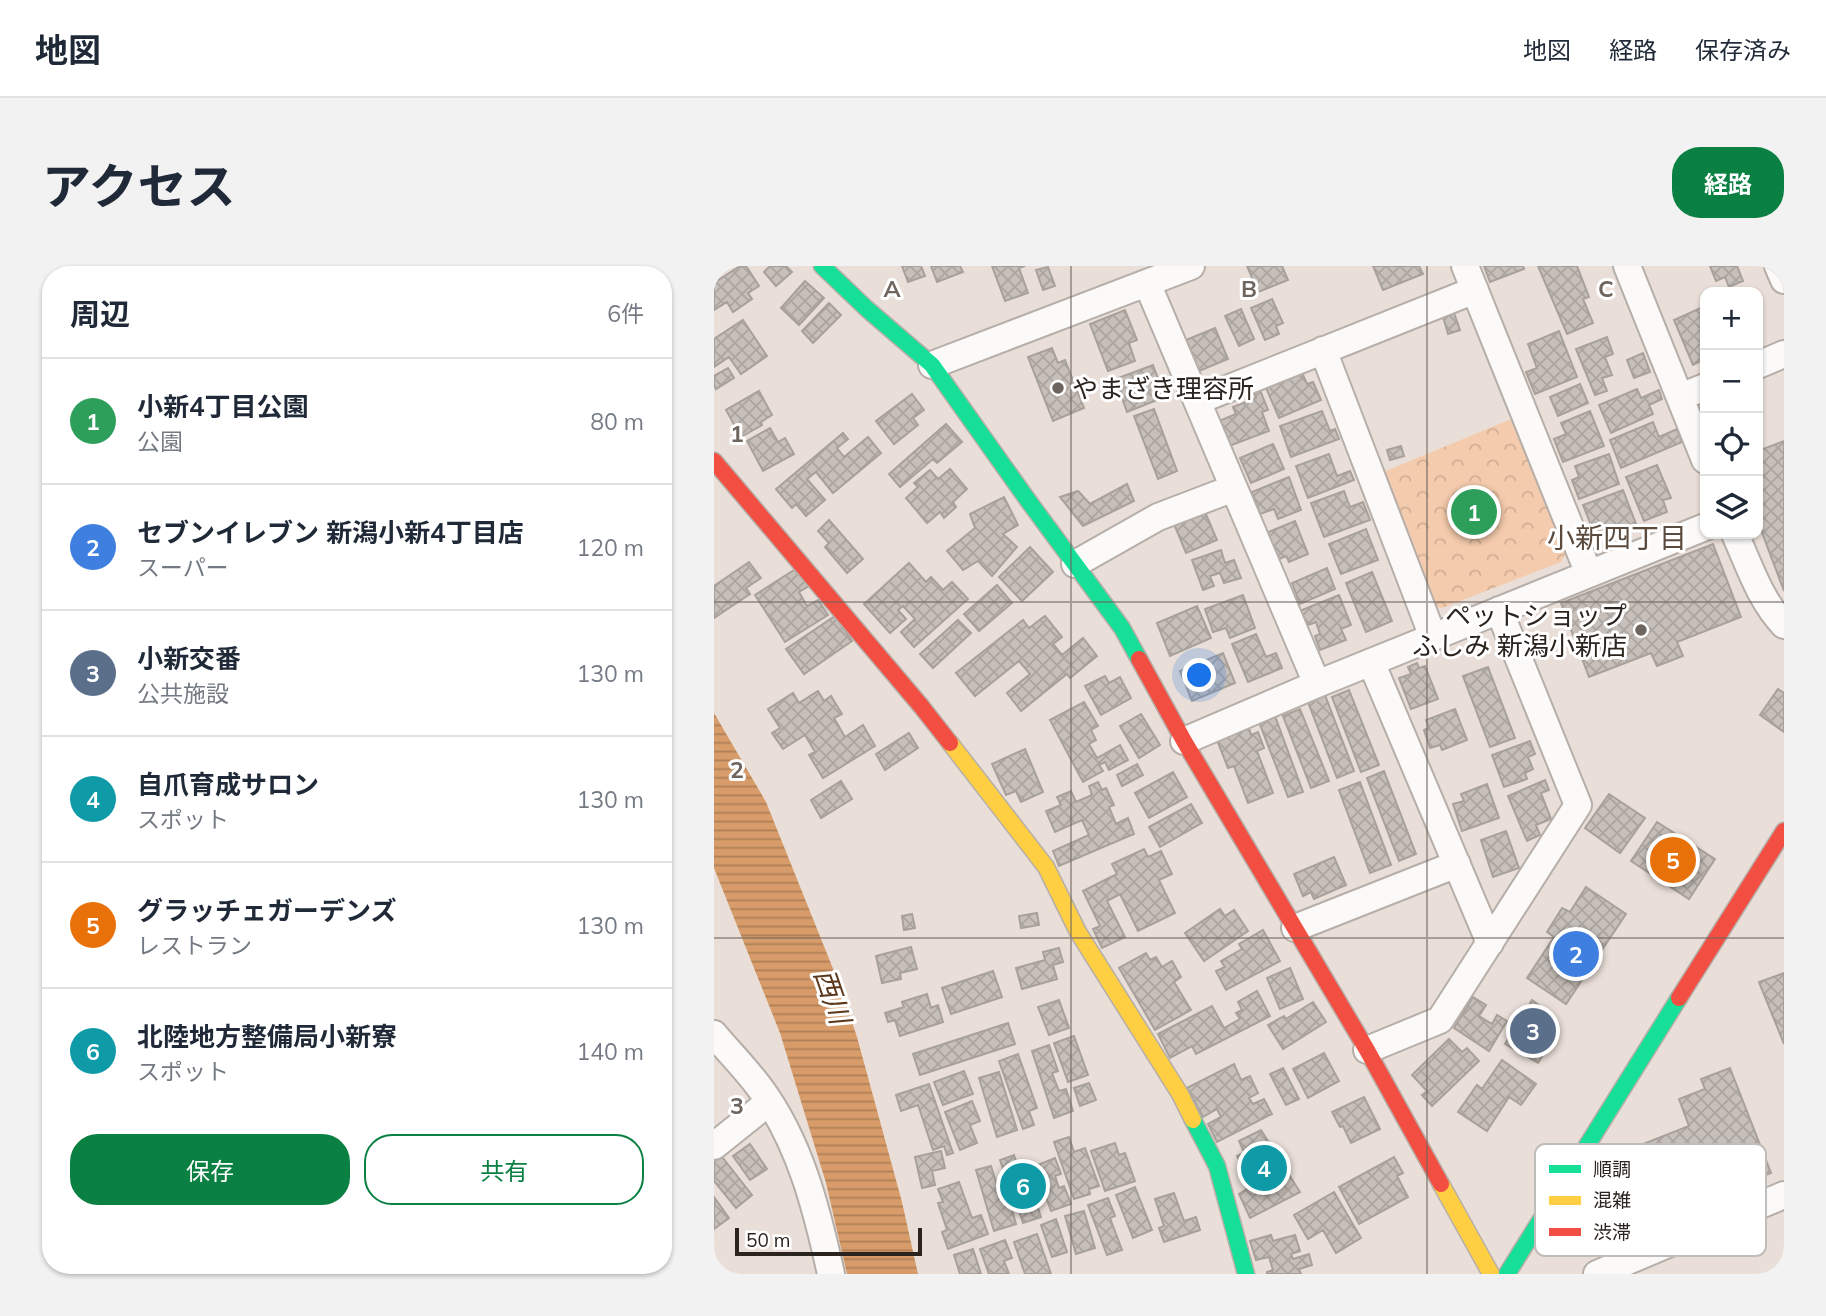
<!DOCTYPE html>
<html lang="ja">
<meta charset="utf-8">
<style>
body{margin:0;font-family:Mulish,"Noto Sans JP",sans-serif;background:#f2f2f3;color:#1f2937}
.controls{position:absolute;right:21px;top:21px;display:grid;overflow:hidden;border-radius:14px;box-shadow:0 2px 5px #0004}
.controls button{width:63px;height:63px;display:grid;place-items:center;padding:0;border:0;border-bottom:2px solid #e0e1e3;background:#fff;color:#1f2937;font:35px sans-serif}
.scale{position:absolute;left:21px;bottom:18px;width:187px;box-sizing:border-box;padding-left:7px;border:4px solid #2b241e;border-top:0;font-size:19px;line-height:24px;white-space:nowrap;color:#2b241e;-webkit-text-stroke:5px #fff;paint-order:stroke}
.you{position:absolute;left:486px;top:410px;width:24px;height:24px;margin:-18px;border:5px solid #fff;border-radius:50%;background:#1a73e8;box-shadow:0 0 0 10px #1a73e833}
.badge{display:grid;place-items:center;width:46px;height:46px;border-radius:50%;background:#0b8043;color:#fff;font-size:23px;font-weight:700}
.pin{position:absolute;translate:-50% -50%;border:4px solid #fff;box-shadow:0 2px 7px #0006}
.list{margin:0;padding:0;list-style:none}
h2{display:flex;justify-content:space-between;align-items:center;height:91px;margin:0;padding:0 28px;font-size:30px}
h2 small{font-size:23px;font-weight:400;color:#747a83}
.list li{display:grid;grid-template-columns:46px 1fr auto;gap:21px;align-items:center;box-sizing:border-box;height:126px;padding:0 28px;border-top:2px solid #e0e1e3}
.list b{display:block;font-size:26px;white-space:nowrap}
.list p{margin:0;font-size:23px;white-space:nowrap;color:#747a83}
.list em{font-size:23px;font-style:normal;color:#747a83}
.actions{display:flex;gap:14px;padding:21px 28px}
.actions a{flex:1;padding:16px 0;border:2px solid #0b8043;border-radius:28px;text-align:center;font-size:24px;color:#0b8043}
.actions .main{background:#0b8043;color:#fff}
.icon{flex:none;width:38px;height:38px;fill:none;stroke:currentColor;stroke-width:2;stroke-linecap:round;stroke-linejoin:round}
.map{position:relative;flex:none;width:1070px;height:1008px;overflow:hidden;border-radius:28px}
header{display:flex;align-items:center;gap:42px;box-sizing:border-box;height:98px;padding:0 35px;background:#fff;border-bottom:2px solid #e0e1e3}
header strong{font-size:33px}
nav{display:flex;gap:38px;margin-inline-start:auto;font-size:24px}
.intro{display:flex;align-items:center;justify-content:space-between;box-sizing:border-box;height:168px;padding:0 42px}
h1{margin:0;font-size:49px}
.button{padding:18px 32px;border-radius:28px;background:#0b8043;color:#fff;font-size:24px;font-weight:700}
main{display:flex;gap:42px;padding:0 42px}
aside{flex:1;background:#fff;border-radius:28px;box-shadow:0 2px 5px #0004}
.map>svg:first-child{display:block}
.park{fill:url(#park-crowns)}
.water{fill:url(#water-rules)}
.building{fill:url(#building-cross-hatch);stroke:#a8a09a;stroke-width:2}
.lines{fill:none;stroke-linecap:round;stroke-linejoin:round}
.street-casing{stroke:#b6aea8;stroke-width:30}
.fast-casing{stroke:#b6aea8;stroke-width:19}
.slow-casing{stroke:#b6aea8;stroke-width:19}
.jam-casing{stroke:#b6aea8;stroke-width:19}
.street{stroke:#fcfaf9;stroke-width:26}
.fast{stroke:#16e098;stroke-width:16}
.slow{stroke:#ffcf43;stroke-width:16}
.jam{stroke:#f24e42;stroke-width:16}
.grid{fill:none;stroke:#6e655f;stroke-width:2;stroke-opacity:0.55}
.poi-dot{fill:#6e655f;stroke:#fff;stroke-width:2.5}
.labels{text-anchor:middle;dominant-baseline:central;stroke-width:6;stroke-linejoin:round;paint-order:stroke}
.poi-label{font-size:26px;fill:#2b241e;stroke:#fff;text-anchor:start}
.neighbourhood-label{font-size:28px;fill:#5b4b3f;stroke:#fff}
.water-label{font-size:28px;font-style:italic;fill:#5c391d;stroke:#fff}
.key{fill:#fff;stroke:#bfbdbc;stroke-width:2}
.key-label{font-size:19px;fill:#2b241e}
.grid-label{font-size:23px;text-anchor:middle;font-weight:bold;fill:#6e655f;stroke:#fff;stroke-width:6;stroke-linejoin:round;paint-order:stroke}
</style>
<header>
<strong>地図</strong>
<nav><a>地図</a><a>経路</a><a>保存済み</a></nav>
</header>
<div class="intro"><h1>アクセス</h1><a class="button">経路</a></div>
<main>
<aside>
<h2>周辺<small>6件</small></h2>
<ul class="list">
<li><span class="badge" style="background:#2e9e5b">1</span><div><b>小新4丁目公園</b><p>公園</p></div><em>80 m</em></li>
<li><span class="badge" style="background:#3f7fe0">2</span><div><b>セブンイレブン 新潟小新4丁目店</b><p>スーパー</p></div><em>120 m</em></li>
<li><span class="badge" style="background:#5c6f8a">3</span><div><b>小新交番</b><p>公共施設</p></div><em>130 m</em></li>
<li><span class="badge" style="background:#0f9aa8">4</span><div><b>自爪育成サロン</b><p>スポット</p></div><em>130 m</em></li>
<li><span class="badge" style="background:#e8710a">5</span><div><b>グラッチェガーデンズ</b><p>レストラン</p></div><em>130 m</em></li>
<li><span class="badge" style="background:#0f9aa8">6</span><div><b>北陸地方整備局小新寮</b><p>スポット</p></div><em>140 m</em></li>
</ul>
<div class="actions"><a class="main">保存</a><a>共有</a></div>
</aside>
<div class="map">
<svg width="1070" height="1008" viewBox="0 0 1070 1008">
<defs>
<pattern id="park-crowns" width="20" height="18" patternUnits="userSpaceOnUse" patternTransform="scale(1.75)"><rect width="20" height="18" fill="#f4cbac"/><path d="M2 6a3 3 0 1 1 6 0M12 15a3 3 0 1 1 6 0" fill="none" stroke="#d1ae94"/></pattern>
<pattern id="water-rules" width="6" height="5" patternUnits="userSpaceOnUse" patternTransform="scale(1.75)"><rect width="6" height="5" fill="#d79c69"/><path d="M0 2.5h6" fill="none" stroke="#af7f56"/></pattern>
<pattern id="building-cross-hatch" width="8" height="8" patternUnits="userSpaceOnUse" patternTransform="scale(1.75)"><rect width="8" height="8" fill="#c7bfb9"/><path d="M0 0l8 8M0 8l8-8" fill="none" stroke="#aba49f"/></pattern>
</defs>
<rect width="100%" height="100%" fill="#eadfd8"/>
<!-- park -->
<path class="park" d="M802 151 854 284 847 296 728 342 718 340 667 207Z"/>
<!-- water -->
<path class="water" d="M0 447 52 536 128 725 143 771 188 936 204 1008H133L112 917 66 767 0 602Z"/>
<!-- building -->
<path class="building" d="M26 0H32L45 20 34 27 38 33 19 46 13 36 0 44V17Z
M56 0H72L78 6 62 20 50 6Z
M188 0H207L211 10 194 16Z
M217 0H246L249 6 223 16Z
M278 0H311L305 2 314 27 291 35Z
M533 0H568L574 14 544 26Z
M659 0H705L709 8 669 24Z
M770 0H809L810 3 776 16Z
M824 0H863L875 31 869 33 879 57 853 68Z
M996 0H1023L1029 15 1015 21 1011 11 1002 15Z
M334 1 341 20 329 24 322 4Z
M91 15 110 32 85 59 67 42Z
M558 33 569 57 562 60 565 68 551 74 537 42Z
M115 37 127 49 99 77 88 65Z
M991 40V93L979 99 960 54Z
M527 43 540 73 525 80 511 50Z
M411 44 423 74 415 77 421 95 394 105 376 58Z
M739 44 746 64 734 68 728 47Z
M29 54 53 90 27 108 15 91 0 101V73Z
M501 62 514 93 485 105 472 74Z
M845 65 863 111 821 128 812 106 823 102 814 78Z
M893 71 899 88 891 91 898 109 888 112 893 125 881 129 862 83Z
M338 82 344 97 351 94 370 142 339 155 314 91Z
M929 87 936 106 920 112 913 94Z
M439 99 451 131 413 146 407 129 402 131 396 115Z
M14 102 20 112 2 123 0 119V110Z
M586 102 593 118 599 116 607 134 565 152 550 117Z
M866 118 874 137 844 150 836 131Z
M923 123 927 132 945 124 948 133 935 139 939 148 897 167 885 139Z
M546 124 554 144 548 146 555 165 515 180 505 155 522 148 519 141 542 132 540 127Z
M45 125 58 149 47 156 48 159 27 171 12 144Z
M198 128 210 144 199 152 204 159 180 178 162 155Z
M440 143 463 205 444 213 420 150Z
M608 145 616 165 621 163 625 173 577 191 566 160Z
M876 145 890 180 849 196 840 173 852 168 847 157Z
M939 156 945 171 963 163 968 176 907 202 896 174Z
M232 158 248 176 223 197 219 193 186 221 175 208Z
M56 162 64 176 71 172 80 188 49 205 33 175Z
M129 167 134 173 123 182 130 191 154 171 167 187 119 227 102 206 93 213 111 234 92 250 82 238 78 242 62 223Z
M1070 175V325L1044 256V185Z
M559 178 570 203 537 217 526 192Z
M687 180 690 190 676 194 673 184Z
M615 188 623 210 636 205 640 214 594 232 582 200Z
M895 188 905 218 865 233 858 214 865 211 861 200Z
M943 199 957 232 949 234 953 246 930 255 912 211Z
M236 203 253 223 239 236 242 241 230 252 226 246 213 257 192 232 204 221 200 217 216 204 224 213Z
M575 211 587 244 564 253 560 243 546 248 538 226Z
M413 218 420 235 369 260 346 231 364 225 376 238Z
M909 224 922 258 886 271 882 257 877 259 869 239Z
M630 225 636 241 649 236 656 254 610 271 597 237Z
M290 231 304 259 289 268 303 281 278 310 264 295 249 304 233 285 261 262 256 248Z
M491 246 503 274 472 287 460 258Z
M115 254 149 293 133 307 111 281 115 277 104 265Z
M581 255 594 288 575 296 572 290 563 294 552 267Z
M652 263 664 294 627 308 615 278Z
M999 278 1027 351 963 376 969 390 943 400 937 387 875 411 847 337Z
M316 281 339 306 308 335 285 311Z
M507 284 511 297 520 294 527 312 510 317 506 307 496 310 500 320 489 324 478 294Z
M35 296 47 312 32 322 36 328 0 352V320Z
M195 297 212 316 217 311 229 324 238 316 254 333 200 381 187 366 201 353 189 340 184 344 192 353 176 367 150 338Z
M83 302 95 320 85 326 93 340 104 334 114 349 71 376 41 329Z
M613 302 621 323 586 338 578 317Z
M658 306 678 355 652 366 632 317Z
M283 319 298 337 265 365 250 348Z
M529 329 541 362 516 372 512 362 499 366 491 343Z
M625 329 637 359 627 363 632 374 606 384 601 370 606 368 602 356 589 361 583 346Z
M483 340 497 372 456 390 443 357Z
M121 350 138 375 90 408 72 383Z
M331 350 348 371 339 378 348 389 369 372 383 390 356 412 353 408 307 445 293 427 316 408 305 395 261 430 242 407 309 354 315 362Z
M244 354 257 367 219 402 206 388Z
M542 368 552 391 562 387 568 402 534 416 518 378Z
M509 387 521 417 478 435 466 405Z
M703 397 705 402 711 400 724 433 697 443 685 412 697 408 694 401Z
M774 401 801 472 776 481 749 410Z
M391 410 395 417 406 411 417 432 387 449 371 420Z
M1064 423 1070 427V466L1046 449Z
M635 424 665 499 647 506 618 431Z
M104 425 110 435 117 430 128 448 120 452 131 471 149 459 161 480 109 512 95 489 101 486 91 469 69 483 58 467 66 462 54 443 79 427 85 437Z
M611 429 640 505 623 512 594 436Z
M370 436 384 460 377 464 382 474 375 478 383 492 406 479 414 494 395 504 391 496 385 499 389 505 369 516 336 454Z
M586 443 615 515 597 522 569 450Z
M741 443 753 474 728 484 726 479 716 482 710 464 715 462 712 454Z
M427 448 446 479 425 492 406 460Z
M561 450 589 526 574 531 545 456Z
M535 462 537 469 544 466 550 482 543 485 559 527 534 537 520 500 514 502 503 474Z
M195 467 204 482 171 504 162 488Z
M816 475 821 488 814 491 819 503 811 507 813 513 790 521 778 489Z
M311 483 329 526 307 536 302 525 292 529 278 498Z
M423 498 429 509 408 520 403 509Z
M670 505 702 588 685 595 653 512Z
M459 506 473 531 435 552 421 527Z
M831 514 835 524 827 527 837 553 822 559 826 569 813 575 794 530Z
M127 515 138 533 107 552 97 534Z
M384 516 388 524 392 522 400 539 395 541 402 558 414 552 420 568 345 600 339 585 375 569 368 554 341 566 332 545 347 539 343 531 357 525 362 536 378 529 375 520Z
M646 516 677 599 656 607 625 524Z
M773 518 785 552 748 565 739 538 750 535 747 528Z
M895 528 931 552 906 587 871 562Z
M477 538 488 557 446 581 435 561Z
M943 556 1001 593 975 633 917 595Z
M792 565 805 602 779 611 767 574Z
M430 583 434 591 447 585 458 608 445 614 461 647 424 665 406 628 393 635 411 671 388 682 379 663 386 660 369 625 403 608 398 598Z
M620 591 632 619 600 633 597 626 589 630 580 608Z
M872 621 912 648 852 738 813 712 840 671 833 666 848 642 856 646Z
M506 643 511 650 520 644 534 665 490 695 471 667Z
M323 647 325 659 307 662 305 650Z
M198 648 201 662 190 664 188 650Z
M549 664 566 695 512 724 502 705 511 701 507 695 528 683 525 678Z
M197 681 203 703 186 707 187 713 168 717 162 690Z
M345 682 349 696 339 699 343 713 308 723 302 702 331 694 329 686Z
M432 687 436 694 442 691 448 701 458 695 467 711 460 716 477 744 441 764 405 702Z
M576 702 589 733 566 743 553 712Z
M279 705 288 731 237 748 228 722Z
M1070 707V778L1045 716Z
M543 725 556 750 482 788 478 780 456 792 444 768 498 740 510 762 526 753 522 747 528 744 524 736Z
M213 728 217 742 224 739 229 756 186 770 181 754 174 756 171 747 190 741 188 736Z
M759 731 772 739 765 750 778 758 783 749 793 755 775 785 740 762Z
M345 734 355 762 335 769 324 741Z
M818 734 840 750 834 762 843 767 824 797 791 778Z
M599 736 612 756 569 783 554 759 570 750 572 753Z
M294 757 301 778 206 809 199 788Z
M360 770 374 809 354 816 340 777Z
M735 773 748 786 753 782 765 795 718 840 708 829 713 825 698 809Z
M335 779 344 805 338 807 345 825 352 823 359 845 340 852 318 785Z
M610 787 625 815 594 832 579 803Z
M304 788 323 842 315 845 320 859 309 863 285 795Z
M788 794 822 818 807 839 795 831 773 865 744 846 763 819 768 823Z
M520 798 527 814 536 810 544 827 535 832 539 838 550 833 558 848 503 876 494 858 507 851 503 843 489 851 473 822Z
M569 802 585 833 572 839 556 808Z
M1016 802 1057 907 900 969 889 940 921 928 912 905 936 896 929 878 975 860 965 833 991 823 987 813Z
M250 805 259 828 229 839 220 816Z
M285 806 303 864 283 871 265 812Z
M375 817 382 834 366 840 360 822Z
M215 818 239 887 233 889 230 880 219 884 204 839 187 845 182 829Z
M650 831 666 863 637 877 629 860 626 861 618 846Z
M258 835 266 855 256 859 263 877 246 884 231 846Z
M547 864 586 926 536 952 525 928 533 923 529 915 536 913 523 890 530 886 525 875Z
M355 871 360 886 371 882 385 920 375 923 376 928 360 933 340 876Z
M401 877 405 889 411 887 421 915 391 925 377 885Z
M36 878 53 903 36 914 19 890Z
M227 885 231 902 218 905 221 919 208 922 201 891Z
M5 887 38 929 22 942 0 915V891Z
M300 889 305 905 315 901 323 925 319 926 327 951 309 957 295 915 301 913 299 906 291 908 286 894Z
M680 891 689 907 683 910 694 931 645 958 625 921Z
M341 892 347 908 341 910 345 922 350 920 357 938 337 945 321 900Z
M277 900 286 928 293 926 302 958 280 965 262 904Z
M245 916 258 952 267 949 274 968 234 983 228 966 233 964 224 937 229 936 224 923Z
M421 921 438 964 419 972 402 929Z
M620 926 647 972 622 987 609 964 594 973 580 949Z
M460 927 470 955 482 951 486 964 450 976 445 962 450 960 441 933Z
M0 931 15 952 0 963Z
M394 932 401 950 396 952 408 984 393 989 374 939Z
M370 945 381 982 362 988 351 950Z
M342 953 353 986 338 991 327 959Z
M323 968 337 1008H311L300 976Z
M557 969 559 975 581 969 586 985 577 988 579 993 595 988 598 999 585 1003 587 1008H553V1006L559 1004 555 991 542 994 536 975Z
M291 974 298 992 290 995 295 1008H275L266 983Z
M259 983 267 1008H246L240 989Z"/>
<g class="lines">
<defs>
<path id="street" d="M751 0 875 308
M913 0 991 194
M1064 0 1070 14
M433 17 603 418
M609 84 719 371
M218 99 477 0
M1044 99 1070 88
M966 131 991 121
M483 135 761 24
M1021 268C1035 299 1046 334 1070 359
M361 298 444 251 520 222
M657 396 776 677
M470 475 603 418 991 261
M581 662 743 598
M0 768C15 786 32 803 46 822 86 876 103 944 117 1008
M653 784 726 754 864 539 785 344
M0 880 55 836
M883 1008 1070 929"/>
<path id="fast" d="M108 0 153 43 218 99 313 233 408 362 425 393
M479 854 503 900 532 1008
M793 1008 965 732"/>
<path id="slow" d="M236 477 332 601 364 666 466 828 479 854
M727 918 777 1008"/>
<path id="jam" d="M0 195 207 440 236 477
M425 393 470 475 653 784 727 918
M965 732 1070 565"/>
</defs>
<!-- street casing -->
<use href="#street" class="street-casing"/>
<!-- fast casing -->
<use href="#fast" class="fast-casing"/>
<!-- slow casing -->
<use href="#slow" class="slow-casing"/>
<!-- jam casing -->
<use href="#jam" class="jam-casing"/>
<!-- street -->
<use href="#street" class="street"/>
<!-- fast -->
<use href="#fast" class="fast"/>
<!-- slow -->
<use href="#slow" class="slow"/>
<!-- jam -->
<use href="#jam" class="jam"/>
</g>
<!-- grid -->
<path class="grid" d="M357 0V1008M713 0V1008M0 336H1070M0 672H1070"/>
<!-- markers -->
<g class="poi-dot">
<circle cx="344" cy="122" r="7"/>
<circle cx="927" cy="364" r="7"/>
</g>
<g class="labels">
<!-- poi labels -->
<g class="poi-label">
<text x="358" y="122">やまざき理容所</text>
<text x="913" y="349" text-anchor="end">ペットショップ<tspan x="913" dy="30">ふしみ 新潟小新店</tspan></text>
</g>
<!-- neighbourhood labels -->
<g class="neighbourhood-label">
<text x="903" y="271">小新四丁目</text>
</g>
<!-- water labels -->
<g class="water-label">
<text transform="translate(119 730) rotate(71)">西川</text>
</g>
</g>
<!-- legend -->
<rect x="821" y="878" width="231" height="112" rx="10" class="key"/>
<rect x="835" y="899" width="32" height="8" fill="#16e098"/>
<rect x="835" y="930" width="32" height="9" fill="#ffcf43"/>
<rect x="835" y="962" width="32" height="8" fill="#f24e42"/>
<g class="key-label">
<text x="879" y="910">順調</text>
<text x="879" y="941">混雑</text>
<text x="879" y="973">渋滞</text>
</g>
<g class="grid-label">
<text x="178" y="31">A</text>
<text x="535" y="31">B</text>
<text x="892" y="31">C</text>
<text x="23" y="176">1</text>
<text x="23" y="512">2</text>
<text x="23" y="848">3</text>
</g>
</svg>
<div class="controls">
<button>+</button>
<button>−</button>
<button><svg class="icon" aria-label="locate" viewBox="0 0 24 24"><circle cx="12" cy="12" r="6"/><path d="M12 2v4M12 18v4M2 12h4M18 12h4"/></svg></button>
<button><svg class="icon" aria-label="layers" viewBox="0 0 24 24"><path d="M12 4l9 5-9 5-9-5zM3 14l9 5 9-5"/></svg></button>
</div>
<div class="scale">50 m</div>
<div class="you"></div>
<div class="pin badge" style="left:760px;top:246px;background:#2e9e5b">1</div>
<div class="pin badge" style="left:862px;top:688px;background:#3f7fe0">2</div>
<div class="pin badge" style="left:819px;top:765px;background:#5c6f8a">3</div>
<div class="pin badge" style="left:550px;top:902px;background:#0f9aa8">4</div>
<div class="pin badge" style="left:959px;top:594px;background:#e8710a">5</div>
<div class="pin badge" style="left:309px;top:920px;background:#0f9aa8">6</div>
</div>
</main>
